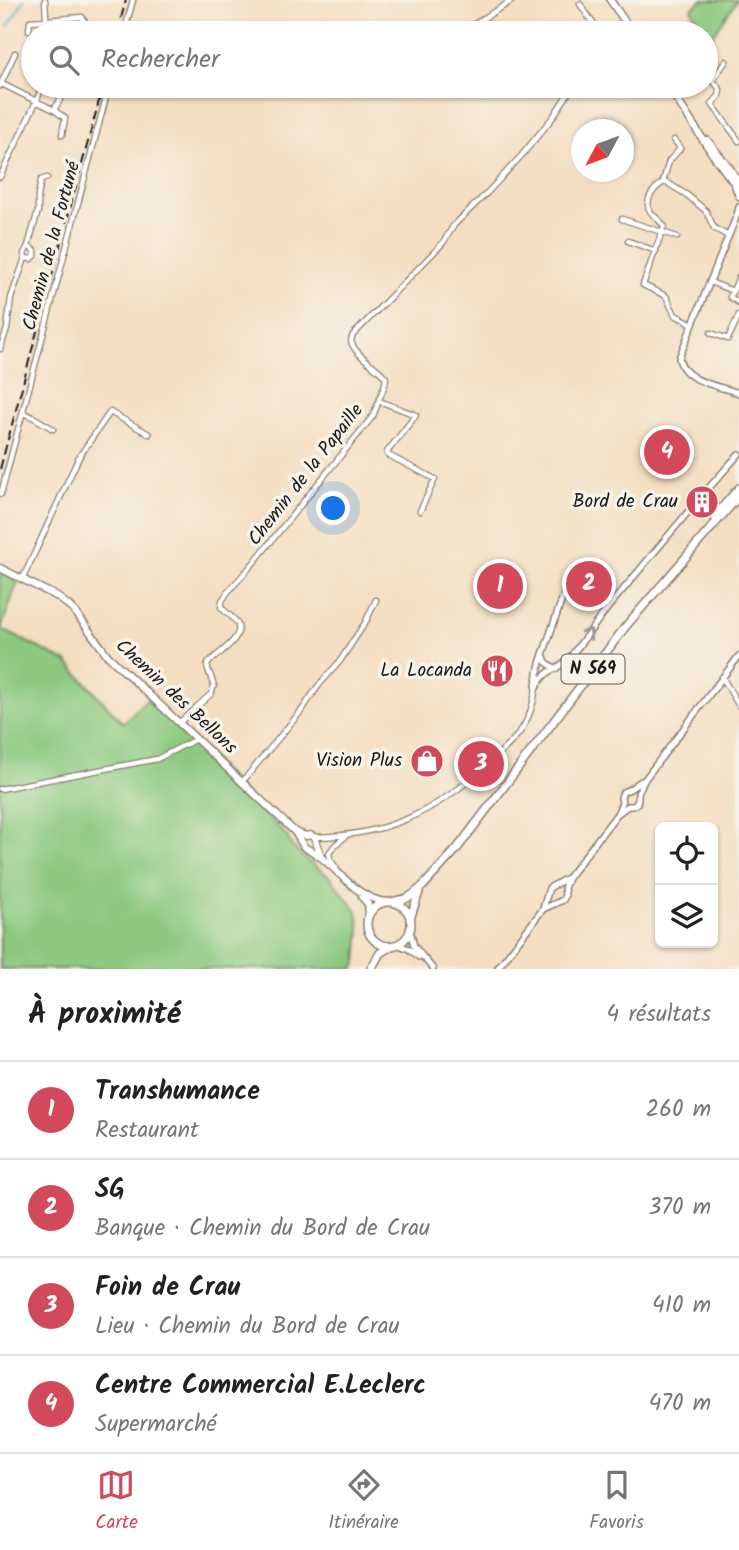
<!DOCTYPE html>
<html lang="fr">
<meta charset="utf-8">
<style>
body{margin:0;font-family:Kalam,sans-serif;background:#f6f6f6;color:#222}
.controls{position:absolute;right:21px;bottom:21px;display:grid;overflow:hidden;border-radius:10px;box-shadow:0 2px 5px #0004}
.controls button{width:63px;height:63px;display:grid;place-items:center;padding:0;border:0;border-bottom:2px solid #e0e0e0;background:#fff;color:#222;font:35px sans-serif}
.compass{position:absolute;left:571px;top:119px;width:63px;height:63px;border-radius:50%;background:#fff;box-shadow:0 2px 5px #0004;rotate:229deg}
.you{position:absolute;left:334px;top:509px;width:24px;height:24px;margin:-18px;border:5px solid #fff;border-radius:50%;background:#1a73e8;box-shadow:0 0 0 10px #1a73e833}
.badge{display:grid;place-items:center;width:46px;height:46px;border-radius:50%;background:#d1495b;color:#fff;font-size:23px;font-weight:700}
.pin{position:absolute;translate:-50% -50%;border:4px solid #fff;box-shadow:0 2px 7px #0006}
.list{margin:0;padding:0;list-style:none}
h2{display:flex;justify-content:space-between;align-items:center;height:91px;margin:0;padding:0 28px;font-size:30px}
h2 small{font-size:23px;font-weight:400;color:#767676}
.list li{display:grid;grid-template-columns:46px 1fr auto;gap:21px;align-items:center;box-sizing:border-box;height:98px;padding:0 28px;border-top:2px solid #e0e0e0}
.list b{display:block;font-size:26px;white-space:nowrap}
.list p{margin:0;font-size:23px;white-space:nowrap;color:#767676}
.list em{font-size:23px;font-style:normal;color:#767676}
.icon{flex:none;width:38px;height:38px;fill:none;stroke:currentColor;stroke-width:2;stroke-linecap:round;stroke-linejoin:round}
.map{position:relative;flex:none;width:739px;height:969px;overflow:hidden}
.search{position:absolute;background:#fff;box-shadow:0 2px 5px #0004;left:21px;right:21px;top:21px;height:77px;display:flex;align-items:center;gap:18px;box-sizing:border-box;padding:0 24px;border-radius:38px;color:#767676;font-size:26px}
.sheet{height:483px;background:#fff}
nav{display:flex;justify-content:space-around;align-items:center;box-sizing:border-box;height:98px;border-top:2px solid #e0e0e0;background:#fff;font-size:19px;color:#767676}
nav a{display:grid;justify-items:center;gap:4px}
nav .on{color:#d1495b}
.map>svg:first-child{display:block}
.green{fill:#8cc97f;stroke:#54724e;stroke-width:2}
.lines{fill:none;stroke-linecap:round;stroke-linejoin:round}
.stream{stroke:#3eacbc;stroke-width:2}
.minor-casing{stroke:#887d6e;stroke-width:7}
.tertiary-casing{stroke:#887d6e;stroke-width:8}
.secondary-casing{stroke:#887d6e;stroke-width:9}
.primary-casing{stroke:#887d6e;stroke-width:10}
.minor{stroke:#fff;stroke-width:4.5}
.tertiary{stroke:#fff;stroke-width:5}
.secondary{stroke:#fff;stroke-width:6}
.primary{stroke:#fff;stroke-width:7}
.rail{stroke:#1c1c1c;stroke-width:2;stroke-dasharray:10 5;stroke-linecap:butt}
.oneway{stroke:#999}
.labels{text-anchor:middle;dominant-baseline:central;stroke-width:7;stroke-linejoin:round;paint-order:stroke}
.shield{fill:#f7f3e8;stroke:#5e5c59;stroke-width:2}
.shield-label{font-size:18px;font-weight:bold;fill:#1c1c1c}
.street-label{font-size:19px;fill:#1c1c1c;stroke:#f7f3e8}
.poi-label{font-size:19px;fill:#1c1c1c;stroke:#f7f3e8;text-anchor:end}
</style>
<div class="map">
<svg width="739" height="969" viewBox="0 0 739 969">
<rect width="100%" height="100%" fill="#f7f3e8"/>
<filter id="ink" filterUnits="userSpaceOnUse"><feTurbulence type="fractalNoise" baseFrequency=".0143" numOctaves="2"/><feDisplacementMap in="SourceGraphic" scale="14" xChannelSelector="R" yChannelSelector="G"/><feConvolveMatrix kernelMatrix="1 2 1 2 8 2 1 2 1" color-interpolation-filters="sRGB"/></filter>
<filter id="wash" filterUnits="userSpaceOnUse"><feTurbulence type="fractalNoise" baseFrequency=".00686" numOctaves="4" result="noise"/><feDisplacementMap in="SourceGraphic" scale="28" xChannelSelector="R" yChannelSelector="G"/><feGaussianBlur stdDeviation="1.57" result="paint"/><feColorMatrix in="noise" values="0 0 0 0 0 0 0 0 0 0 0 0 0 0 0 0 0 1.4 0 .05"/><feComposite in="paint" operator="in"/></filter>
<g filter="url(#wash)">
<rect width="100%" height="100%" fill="#f4dec1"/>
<!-- green -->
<path class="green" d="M702 0H737L710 40 691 9Z
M0 573 18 581 1 629 67 662 123 723 147 699 197 745 287 836 291 845 304 858 329 876 357 911 360 930 357 962 353 969H0Z"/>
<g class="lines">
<!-- stream -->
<path class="stream" d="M8 26 24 0
M0 40 1 39"/>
</g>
</g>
<g filter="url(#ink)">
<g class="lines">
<defs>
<path id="minor" d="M45 0 47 33
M580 4 599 32 596 33
M29 30 30 21 47 20 82 17 88 28
M124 33 133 0
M460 33 513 0
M706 76 715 83 720 90 719 96 712 104 739 141
M712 81 726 61
M2 84 54 110 65 118 62 135
M0 86 15 53
M355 90 362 86
M54 110 68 86
M0 177 37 100 42 86
M663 182 669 161 679 150 680 148 674 140
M622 219 677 237
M628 241 656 251
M28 246 38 211V196L41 180 47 178
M710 282 733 291 730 297 739 303
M733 291 739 277
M693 324 675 315 666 296 643 285 664 226C660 220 651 215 649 209 645 198 657 184 666 182L687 195 706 211 714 228 728 236
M711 333 728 339 739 315
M0 349 7 329 11 298 25 258 24 254 28 246 35 251V256L31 259 25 258
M379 401 416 415 387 452 388 455 435 479 420 511
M23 413 33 417 53 429
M1 494 109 86
M23 578 79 457 110 412 149 434
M722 677 739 706
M179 723 211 694 214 686 207 666 209 662C219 653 245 637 237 623 233 617 226 613 221 607L222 601 227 593 251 566 373 416 385 384 386 378C377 366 360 359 353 346 350 341 351 340 353 335L443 243 454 225 487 193 522 155 553 117 573 86
M243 781 302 710 319 685 340 661 365 623 376 600
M0 789 157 759 196 739
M314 837C387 836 436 812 489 763 517 738 530 727 536 688
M336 868 330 859 329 853 335 845 345 837"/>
<path id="tertiary" d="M739 207 737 215 679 358C683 382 719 386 739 393
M543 654 546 662 556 669
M536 685 540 663 566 588 606 610
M536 688C545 669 554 672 568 660L606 610 699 499 739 454
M617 814 628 806H633L637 803 638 799V793L645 779 739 656
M543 909 563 900 565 895 564 888 568 878 617 814 622 803 621 797 623 792 630 789 641 781
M410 930 414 946 433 969
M397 944 409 949 419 957
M497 969 543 909 549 888 567 878"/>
<path id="secondary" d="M610 0 633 33
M668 86 713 155 734 183 739 196
M707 140 729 167 739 183
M0 568 56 596 68 605 76 613 108 656 295 832 304 847C336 861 350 897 386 902
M295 832 306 836 310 835 314 837 321 856
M362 897 368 904 369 915"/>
<path id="primary" d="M714 517 739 488
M391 902 405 899 411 896 423 886 456 850 626 626 739 496
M367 924a22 22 0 1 1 44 0a22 22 0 1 1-44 0Z
M410 919 419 892
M371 969 380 953 390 947"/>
</defs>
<!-- minor casing -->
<use href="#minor" class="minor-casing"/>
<!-- tertiary casing -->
<use href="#tertiary" class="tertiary-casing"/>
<!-- secondary casing -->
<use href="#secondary" class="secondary-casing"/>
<!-- primary casing -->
<use href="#primary" class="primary-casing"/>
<!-- minor -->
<use href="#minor" class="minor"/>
<!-- tertiary -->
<use href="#tertiary" class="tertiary"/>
<!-- secondary -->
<use href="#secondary" class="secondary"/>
<!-- primary -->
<use href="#primary" class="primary"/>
<!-- rail -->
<path class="rail" d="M117 33 126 0
M0 469 103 86"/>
</g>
<!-- one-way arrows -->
<defs><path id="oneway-chevron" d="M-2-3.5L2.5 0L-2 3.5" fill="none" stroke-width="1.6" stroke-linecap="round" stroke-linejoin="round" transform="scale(1.75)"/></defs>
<use class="oneway" href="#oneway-chevron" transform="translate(588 633) rotate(-52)"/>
</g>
<!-- icons -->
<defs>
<symbol id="building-disc" viewBox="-11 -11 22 22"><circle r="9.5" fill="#d1495b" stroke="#f7f3e8"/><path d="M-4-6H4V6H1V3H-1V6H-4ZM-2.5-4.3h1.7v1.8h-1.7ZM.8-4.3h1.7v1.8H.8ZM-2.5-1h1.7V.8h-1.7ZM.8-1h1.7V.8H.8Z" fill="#fff"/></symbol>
<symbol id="restaurant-disc" viewBox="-11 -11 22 22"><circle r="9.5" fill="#d1495b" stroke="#f7f3e8"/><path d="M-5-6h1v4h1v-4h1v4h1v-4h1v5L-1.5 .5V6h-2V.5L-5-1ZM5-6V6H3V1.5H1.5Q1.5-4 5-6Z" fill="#fff"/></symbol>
<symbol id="shop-disc" viewBox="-11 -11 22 22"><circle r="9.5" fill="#d1495b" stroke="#f7f3e8"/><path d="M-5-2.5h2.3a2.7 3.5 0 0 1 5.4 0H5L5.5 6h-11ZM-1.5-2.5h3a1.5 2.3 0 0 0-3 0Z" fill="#fff"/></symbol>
</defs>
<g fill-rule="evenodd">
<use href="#building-disc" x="683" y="483" width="38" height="38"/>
<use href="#restaurant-disc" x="478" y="652" width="38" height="38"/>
<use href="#shop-disc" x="408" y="742" width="38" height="38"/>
</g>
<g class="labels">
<!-- shield labels -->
<rect class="shield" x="561.5" y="654.5" width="63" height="29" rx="5"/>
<g class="shield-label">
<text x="593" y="669">N 569</text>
</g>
<!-- street labels -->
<g class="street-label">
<text transform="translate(52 246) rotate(-75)">Chemin de la Fortuné</text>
<text transform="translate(306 475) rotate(-52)">Chemin de la Papaille</text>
<text transform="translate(176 697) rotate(43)">Chemin des Bellons</text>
</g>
<!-- poi labels -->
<g class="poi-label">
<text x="678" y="502">Bord de Crau</text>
<text x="472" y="671">La Locanda</text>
<text x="402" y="761">Vision Plus</text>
</g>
</g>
</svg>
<div class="controls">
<button><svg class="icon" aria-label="locate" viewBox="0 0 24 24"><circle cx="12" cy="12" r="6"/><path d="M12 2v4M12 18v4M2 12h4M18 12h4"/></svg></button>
<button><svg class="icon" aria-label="layers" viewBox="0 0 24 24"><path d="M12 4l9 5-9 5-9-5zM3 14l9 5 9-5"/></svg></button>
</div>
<svg class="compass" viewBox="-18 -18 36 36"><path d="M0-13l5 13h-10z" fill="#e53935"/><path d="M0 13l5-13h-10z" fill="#767676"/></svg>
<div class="you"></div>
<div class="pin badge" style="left:500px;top:586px">1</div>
<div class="pin badge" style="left:589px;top:584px">2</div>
<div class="pin badge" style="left:481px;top:764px">3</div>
<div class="pin badge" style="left:667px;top:452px">4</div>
<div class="search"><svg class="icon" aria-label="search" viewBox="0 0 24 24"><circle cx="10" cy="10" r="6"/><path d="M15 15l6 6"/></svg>Rechercher</div>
</div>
<section class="sheet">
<h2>À proximité<small>4 résultats</small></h2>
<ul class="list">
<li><span class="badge">1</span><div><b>Transhumance</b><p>Restaurant</p></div><em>260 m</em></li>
<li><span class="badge">2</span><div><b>SG</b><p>Banque · Chemin du Bord de Crau</p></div><em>370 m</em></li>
<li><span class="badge">3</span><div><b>Foin de Crau</b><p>Lieu · Chemin du Bord de Crau</p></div><em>410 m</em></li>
<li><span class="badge">4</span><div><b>Centre Commercial E.Leclerc</b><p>Supermarché</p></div><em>470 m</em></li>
</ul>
</section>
<nav>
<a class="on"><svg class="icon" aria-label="map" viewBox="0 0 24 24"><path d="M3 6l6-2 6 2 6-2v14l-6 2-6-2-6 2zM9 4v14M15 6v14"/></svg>Carte</a>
<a><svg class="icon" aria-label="directions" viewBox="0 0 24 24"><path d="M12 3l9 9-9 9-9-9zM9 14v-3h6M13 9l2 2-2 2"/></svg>Itinéraire</a>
<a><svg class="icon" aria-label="saved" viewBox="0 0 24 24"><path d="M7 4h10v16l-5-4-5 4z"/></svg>Favoris</a>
</nav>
